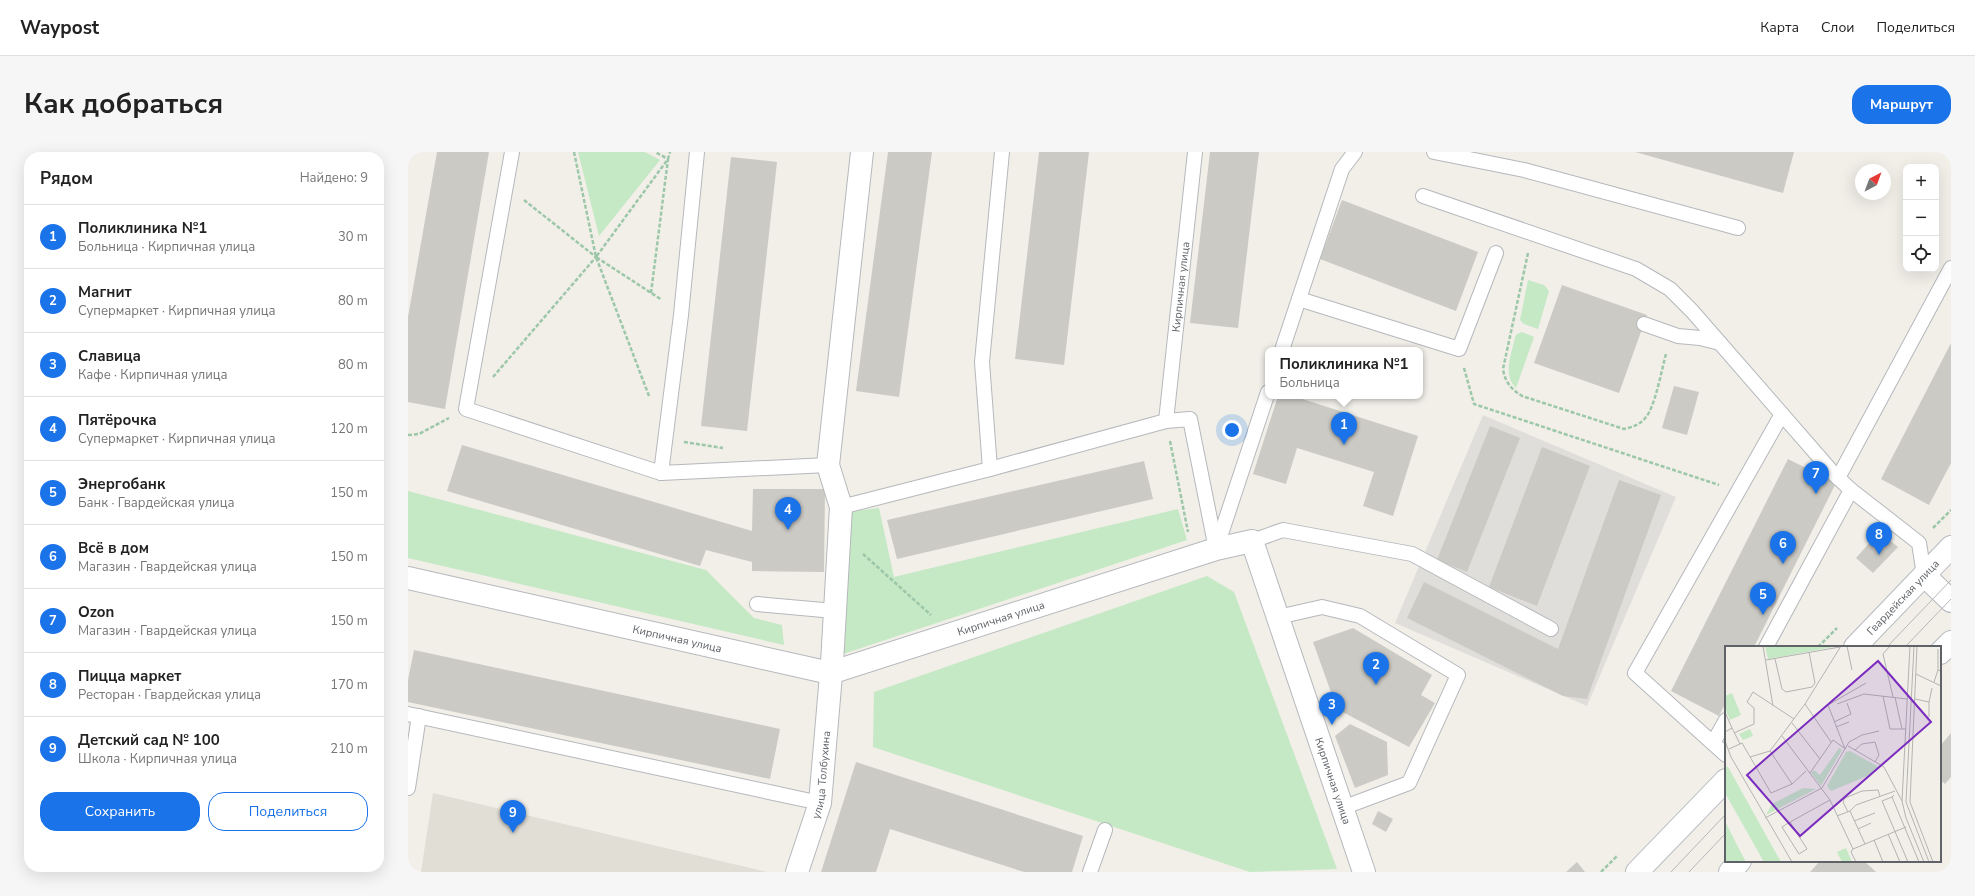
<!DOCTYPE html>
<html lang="ru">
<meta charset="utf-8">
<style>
body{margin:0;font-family:"Nunito Sans",sans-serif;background:#f6f6f6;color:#222}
.controls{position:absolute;right:12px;top:12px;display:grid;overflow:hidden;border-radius:8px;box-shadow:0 4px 16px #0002}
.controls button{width:36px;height:36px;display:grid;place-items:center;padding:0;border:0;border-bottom:1px solid #e0e0e0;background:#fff;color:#222;font:20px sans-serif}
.compass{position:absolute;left:1447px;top:12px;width:36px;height:36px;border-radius:50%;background:#fff;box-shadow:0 4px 16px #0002;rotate:41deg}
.you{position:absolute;left:824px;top:278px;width:14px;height:14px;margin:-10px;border:3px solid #fff;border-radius:50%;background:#1a73e8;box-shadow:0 0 0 6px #1a73e833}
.badge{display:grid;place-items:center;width:26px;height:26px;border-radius:50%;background:#1a73e8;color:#fff;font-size:13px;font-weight:700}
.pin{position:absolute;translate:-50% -33px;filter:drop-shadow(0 1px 2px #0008)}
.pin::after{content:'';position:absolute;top:21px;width:14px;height:12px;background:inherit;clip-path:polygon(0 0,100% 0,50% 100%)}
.popup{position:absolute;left:857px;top:195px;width:158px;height:52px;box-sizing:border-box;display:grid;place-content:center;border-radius:8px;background:#fff;filter:drop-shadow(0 1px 3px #0005);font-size:13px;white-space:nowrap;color:#767676}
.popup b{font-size:15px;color:#222}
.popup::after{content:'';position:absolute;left:50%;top:100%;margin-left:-8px;border:8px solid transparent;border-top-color:#fff}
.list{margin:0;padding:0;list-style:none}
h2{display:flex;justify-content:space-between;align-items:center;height:52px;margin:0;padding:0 16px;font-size:17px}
h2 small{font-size:13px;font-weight:400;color:#767676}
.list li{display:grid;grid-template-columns:26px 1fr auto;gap:12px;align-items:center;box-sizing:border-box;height:64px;padding:0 16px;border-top:1px solid #e0e0e0}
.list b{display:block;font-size:15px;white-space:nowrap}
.list p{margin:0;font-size:13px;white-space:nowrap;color:#767676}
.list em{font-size:13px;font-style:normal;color:#767676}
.actions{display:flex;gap:8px;padding:12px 16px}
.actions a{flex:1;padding:9px 0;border:1px solid #1a73e8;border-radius:16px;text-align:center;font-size:14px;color:#1a73e8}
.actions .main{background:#1a73e8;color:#fff}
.icon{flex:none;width:22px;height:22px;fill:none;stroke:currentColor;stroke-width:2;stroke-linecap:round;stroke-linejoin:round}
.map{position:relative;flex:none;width:1543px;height:720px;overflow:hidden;border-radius:16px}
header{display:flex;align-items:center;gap:24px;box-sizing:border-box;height:56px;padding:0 20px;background:#fff;border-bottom:1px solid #e0e0e0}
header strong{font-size:19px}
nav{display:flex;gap:22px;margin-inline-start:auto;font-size:14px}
.intro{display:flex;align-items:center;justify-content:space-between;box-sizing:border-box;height:96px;padding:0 24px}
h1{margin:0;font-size:28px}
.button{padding:10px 18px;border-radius:16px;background:#1a73e8;color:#fff;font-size:14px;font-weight:700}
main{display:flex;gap:24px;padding:0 24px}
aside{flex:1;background:#fff;border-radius:16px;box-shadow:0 4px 16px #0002}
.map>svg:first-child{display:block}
.industrial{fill:#e0deda}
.education{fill:#e1ded6}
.green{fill:#c5e8c5}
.building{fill:#cccac5}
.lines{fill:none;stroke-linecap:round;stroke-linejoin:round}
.service-casing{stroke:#b5b8bc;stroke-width:16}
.minor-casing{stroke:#b5b8bc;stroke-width:24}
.secondary-casing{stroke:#b6babf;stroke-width:24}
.path{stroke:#9cc7a9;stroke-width:2.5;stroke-dasharray:4 2;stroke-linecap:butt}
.service{stroke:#fff;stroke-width:14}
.minor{stroke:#fff;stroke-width:22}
.secondary{stroke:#fff;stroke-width:22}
.tram{stroke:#b6b7b8;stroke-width:1}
.labels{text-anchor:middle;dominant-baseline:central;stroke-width:3;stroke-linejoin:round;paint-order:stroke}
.street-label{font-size:11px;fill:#5f6368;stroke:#fff}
.inset-road{fill:none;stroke:#b3b3b1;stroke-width:1}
.view{fill:#7b2cbf;fill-opacity:0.15;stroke:#7b2cbf;stroke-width:2}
.inset-edge{fill:none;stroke:#5f6368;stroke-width:2}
</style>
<header>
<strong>Waypost</strong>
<nav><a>Карта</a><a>Слои</a><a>Поделиться</a></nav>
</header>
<div class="intro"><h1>Как добраться</h1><a class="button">Маршрут</a></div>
<main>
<aside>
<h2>Рядом<small>Найдено: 9</small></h2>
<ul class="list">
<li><span class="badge">1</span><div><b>Поликлиника №1</b><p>Больница · Кирпичная улица</p></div><em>30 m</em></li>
<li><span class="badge">2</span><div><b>Магнит</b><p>Супермаркет · Кирпичная улица</p></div><em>80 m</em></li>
<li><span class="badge">3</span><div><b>Славица</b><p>Кафе · Кирпичная улица</p></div><em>80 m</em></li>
<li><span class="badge">4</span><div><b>Пятёрочка</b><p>Супермаркет · Кирпичная улица</p></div><em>120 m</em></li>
<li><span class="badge">5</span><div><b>Энергобанк</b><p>Банк · Гвардейская улица</p></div><em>150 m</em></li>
<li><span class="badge">6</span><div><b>Всё в дом</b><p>Магазин · Гвардейская улица</p></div><em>150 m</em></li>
<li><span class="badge">7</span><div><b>Ozon</b><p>Магазин · Гвардейская улица</p></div><em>150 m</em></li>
<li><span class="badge">8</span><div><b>Пицца маркет</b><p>Ресторан · Гвардейская улица</p></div><em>170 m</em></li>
<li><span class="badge">9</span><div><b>Детский сад № 100</b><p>Школа · Кирпичная улица</p></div><em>210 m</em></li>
</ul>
<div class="actions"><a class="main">Сохранить</a><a>Поделиться</a></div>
</aside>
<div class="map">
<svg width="1543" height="720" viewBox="0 0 1543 720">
<rect width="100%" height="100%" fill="#f1efe8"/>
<!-- industrial -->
<path class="industrial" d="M1075 263 1268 345 1179 554 987 471Z"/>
<!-- education -->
<path class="education" d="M25 641 359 720H13Z"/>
<!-- green -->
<path class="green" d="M170 0H237L252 8 191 84Z
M1120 128 1136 133 1141 139 1130 177 1116 172 1112 168Z
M1114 180 1126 185 1108 236C1094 223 1104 201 1107 185L1109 182Z
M0 339 298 418 346 466 374 473 376 493 0 406Z
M471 356 486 425 770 357 779 388 429 504 438 360Z
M799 424 826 440 929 717 842 720 465 595 466 540Z"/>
<!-- building -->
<path class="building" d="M29 0H81L37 257 0 250V165Z
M480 0H524L491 245 448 239Z
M631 0H681L656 213 607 207Z
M802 0H851L830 176 782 171Z
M1227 0H1386L1375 41Z
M323 5 369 10 339 279 293 274Z
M934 48 1070 100 1048 159 912 107Z
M1154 133 1239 163 1211 241 1126 211Z
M1543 191V311L1521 353 1473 327Z
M1266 234 1291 240 1279 283 1254 276Z
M870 244H885L1010 284 985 364 955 354 966 320 889 296 878 332 845 322Z
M1082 274 1112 286 1059 420 1029 408Z
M54 293 344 379 345 337H417L416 420 344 419V410L298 398 292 414 39 339Z
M1134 295 1182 314 1129 454 1081 435Z
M1380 307 1428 331 1346 495H1318V550L1311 564 1263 539Z
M736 309 745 347 489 407 479 368Z
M1211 328 1253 343 1179 547 1155 544 999 466 1016 430 1150 497Z
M1471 380 1490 395 1465 421 1448 406Z
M945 476 1024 523 1013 543 1027 551 1001 595 929 557 905 490Z
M6 498 372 577 362 627 0 550V528Z
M942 572 979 590 980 623 947 636 927 584Z
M1543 581V625L1537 632 1532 628V594Z
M448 610 675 684 664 720H616L482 677 468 720H413Z
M970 659 985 667 978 680 964 672Z
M1412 709H1456L1468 720H1402Z
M1169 710 1177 720H1158Z"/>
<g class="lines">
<defs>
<g id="service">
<path d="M104 0 58 257 253 321 420 313"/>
<path d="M1026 0 1116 18 1330 76"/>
<path d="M1015 44 1228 117 1262 137 1284 159 1426 322 1443 338 1511 391 1516 423"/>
<path d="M891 147 1051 197 1088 101"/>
<path d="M1236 172 1270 184 1292 186 1312 191"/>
<path d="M874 198 934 17 947 0"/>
<path id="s1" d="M758 269 787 0"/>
<path d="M582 317 574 210 594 0"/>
<path d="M253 321 273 163 289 0"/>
<path d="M1430 326 1543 116"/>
<path d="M433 355 582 317 758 269 782 267 808 397"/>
<path d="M844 389 875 378 1004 402 1143 477"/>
<path d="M808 397 860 240"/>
<path d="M349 452 426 459"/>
<path d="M870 465 914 455 952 464 1050 523 1001 631 934 656"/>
<path d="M1358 495 1443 338"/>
<path d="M0 562 412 651"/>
<path d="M1305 591 1318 568"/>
<path d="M1318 603 1227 521 1374 262"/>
<path d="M0 636 11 564"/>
<path d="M682 720 697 678"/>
</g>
<g id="minor">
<path id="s2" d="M0 426 422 521 808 397 844 389 956 720"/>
<path id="s3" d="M389 720 412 651 424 511 433 355 420 313 454 0"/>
</g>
<g id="secondary">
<path d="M1516 423 1543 449"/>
<path id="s4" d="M1447 495 1543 395"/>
<path d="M1532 501 1543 490"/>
<path d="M1229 720 1318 628"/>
<path d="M1322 720 1332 709"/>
</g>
</defs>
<!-- service casing -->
<use href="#service" class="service-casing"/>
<!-- minor casing -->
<use href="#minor" class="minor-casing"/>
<!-- secondary casing -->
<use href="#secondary" class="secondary-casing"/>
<!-- path -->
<path class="path" d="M166 0 188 105 254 148
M1120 101 1095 217C1097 230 1103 237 1114 244L1216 277C1225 275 1233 272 1238 265 1247 255 1254 216 1258 202
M243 141 260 7 247 0
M1056 216 1066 252 1311 333
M85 225 188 105 116 48
M241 244 188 105 260 7 262 0
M0 283 11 282 41 266
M762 289 780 380
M276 290 315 296
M1525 376 1543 358
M455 402 523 463
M1410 495 1429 476
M1193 720 1210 703"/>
<!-- service -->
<use href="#service" class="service"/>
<!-- minor -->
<use href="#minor" class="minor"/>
<!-- secondary -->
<use href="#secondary" class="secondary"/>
<!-- tram -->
<path class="tram" d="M1479 495 1543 428
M1497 495 1543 447
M1263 720 1318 662
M1281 720 1318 681"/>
</g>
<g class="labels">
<!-- street labels -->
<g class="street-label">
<text stroke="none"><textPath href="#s1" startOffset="135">Кирпичная улица</textPath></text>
<text stroke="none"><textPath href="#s4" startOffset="69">Гвардейская улица</textPath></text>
<text stroke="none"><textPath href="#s2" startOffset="612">Кирпичная улица</textPath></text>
<text stroke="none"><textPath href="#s2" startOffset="276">Кирпичная улица</textPath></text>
<text stroke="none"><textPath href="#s3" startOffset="101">улица Толбухина</textPath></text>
<text stroke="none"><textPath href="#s2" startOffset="1128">Кирпичная улица</textPath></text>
</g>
</g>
<!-- overview -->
<g transform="translate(1317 494)">
<rect width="216" height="216" fill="#f1efe8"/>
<path d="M40 0H114L43 13ZM7 47 16 69 5 74 0 62V50ZM25 83 28 90 18 94 14 88ZM114 102 117 104 96 140 86 127 89 124 95 129ZM125 105 154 121 147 128 106 145 102 140 121 106ZM0 120 3 121 56 216H39L0 147ZM78 142 91 143 41 169 47 158ZM0 175 14 203 21 216H0ZM121 202 127 216H117L112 206Z" fill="#c5e8c5"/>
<path class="inset-road" d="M38 0 48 60M122 0 127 24M165 0 158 8 168 51M185 0 177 155 181 172 199 216M189 0 181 156 204 216M192 0 185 156 208 216M50 13 57 43 61 46 87 41 90 37 84 6M41 14 115 1M213 24V3M191 28 216 40M209 36 213 24 216 25M158 50 165 83H181M170 51 177 83M190 53 204 56 207 42M204 56V71M80 58 106 96M112 58 139 48 182 53M0 66 7 82M109 76 126 68 122 57M67 77 95 113M111 81 124 76M0 86 7 82 15 98M9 87 29 78V62L22 56 28 46 69 73M57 90 105 154 128 203M0 95 6 111 67 216M123 100 159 121 177 155M4 103 17 97 46 147 67 138 81 125M120 103 103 59 141 37M130 104 137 98 150 96 154 109 150 116M45 105 80 58 116 0M25 111 45 105 67 138M85 127 108 94 119 102M169 149 167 151 194 216M167 151 157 155 183 216M125 165 140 198M123 166 118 156 120 152 137 145 153 144 155 150M112 170 125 165 131 159 170 145M40 172 97 142 124 96 137 89 154 85M129 175 150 167M65 176 57 181 74 208 82 203 65 176 105 154M133 183 146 177M163 188 175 216M149 194 158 216M128 203 181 181M128 203 126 206 131 216"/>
<path class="view" d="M153 15 206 76 75 190 22 129Z"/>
<rect width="216" height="216" class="inset-edge"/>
</g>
</svg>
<div class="controls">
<button>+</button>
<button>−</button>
<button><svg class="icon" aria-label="locate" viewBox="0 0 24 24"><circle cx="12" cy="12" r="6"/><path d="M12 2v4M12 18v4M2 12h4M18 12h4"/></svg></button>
</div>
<svg class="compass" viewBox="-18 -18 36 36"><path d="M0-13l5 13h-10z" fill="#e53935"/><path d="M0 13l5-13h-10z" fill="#767676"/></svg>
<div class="you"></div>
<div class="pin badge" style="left:936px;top:293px">1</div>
<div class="popup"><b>Поликлиника №1</b>Больница</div>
<div class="pin badge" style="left:968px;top:533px">2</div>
<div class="pin badge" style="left:924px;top:573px">3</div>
<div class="pin badge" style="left:380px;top:378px">4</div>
<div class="pin badge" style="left:1355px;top:463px">5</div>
<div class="pin badge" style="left:1375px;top:412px">6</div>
<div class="pin badge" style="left:1408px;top:342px">7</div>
<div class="pin badge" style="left:1471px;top:403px">8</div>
<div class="pin badge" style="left:105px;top:681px">9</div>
</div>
</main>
